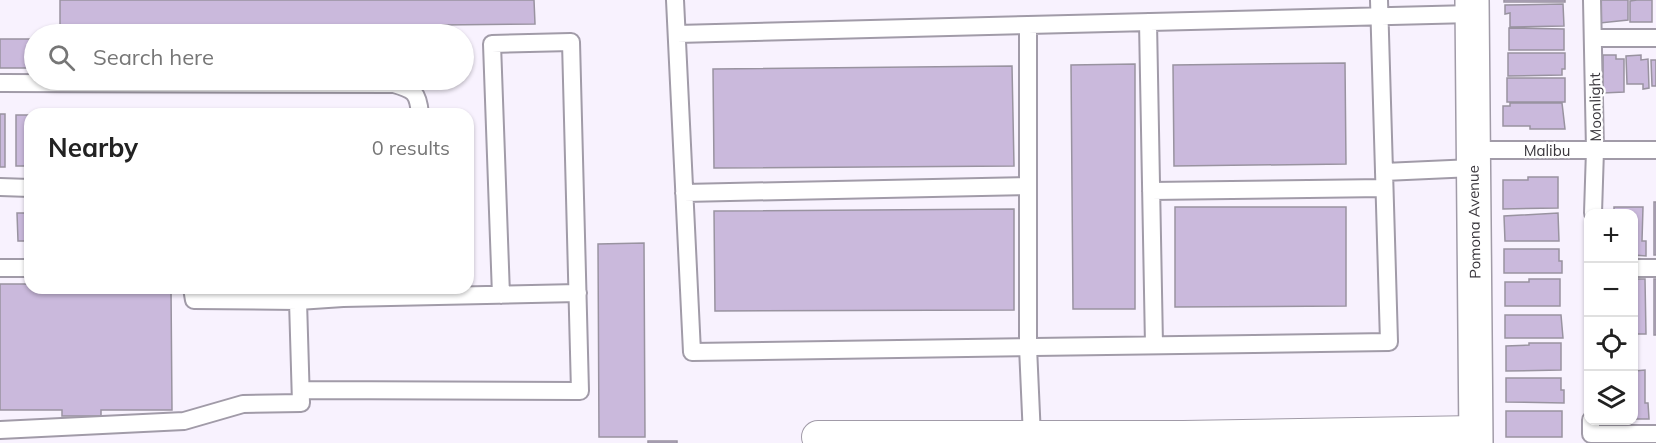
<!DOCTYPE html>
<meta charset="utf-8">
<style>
body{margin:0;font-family:Mulish,sans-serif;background:#f2f2f2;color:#222}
.controls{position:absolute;right:18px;bottom:18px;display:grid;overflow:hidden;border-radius:12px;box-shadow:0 2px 4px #0004}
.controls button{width:54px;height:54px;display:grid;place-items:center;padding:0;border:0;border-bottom:2px solid #e0e0e0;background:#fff;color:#222;font:30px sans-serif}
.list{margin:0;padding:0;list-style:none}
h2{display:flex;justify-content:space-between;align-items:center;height:78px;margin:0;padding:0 24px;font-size:26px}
h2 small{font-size:20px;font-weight:400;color:#767676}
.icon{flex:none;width:33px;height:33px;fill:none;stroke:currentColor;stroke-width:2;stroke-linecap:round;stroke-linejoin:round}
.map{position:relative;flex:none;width:1656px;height:443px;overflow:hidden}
.search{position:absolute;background:#fff;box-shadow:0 2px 4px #0004;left:24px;top:24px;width:450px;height:66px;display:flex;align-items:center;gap:15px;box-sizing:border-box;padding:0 21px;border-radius:33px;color:#767676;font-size:22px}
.panel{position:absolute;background:#fff;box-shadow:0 2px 4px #0004;left:24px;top:108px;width:450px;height:186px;border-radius:18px}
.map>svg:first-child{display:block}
.building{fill:#cab9dc;stroke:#9993a0;stroke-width:1.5}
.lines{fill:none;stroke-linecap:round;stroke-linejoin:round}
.service-casing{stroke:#a19ba8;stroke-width:20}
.minor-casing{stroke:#a19ba8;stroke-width:34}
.tertiary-casing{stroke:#a19ba8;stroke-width:36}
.service{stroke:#fff;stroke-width:16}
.minor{stroke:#fff;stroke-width:32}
.tertiary{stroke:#fff;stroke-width:33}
.labels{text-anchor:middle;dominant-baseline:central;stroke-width:4.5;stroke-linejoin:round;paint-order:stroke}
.street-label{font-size:15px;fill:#39363c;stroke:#fff}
</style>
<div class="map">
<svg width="1656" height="443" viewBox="0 0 1656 443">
<rect width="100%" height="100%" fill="#f8f2fe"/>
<!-- building -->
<path class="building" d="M60 0H534L535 24 60 29Z
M1504 0H1565V2H1504Z
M1600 0H1628V20L1600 23Z
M1637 0H1652V22H1630V1Z
M1563 4 1564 26 1510 27V13L1505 14V5Z
M1509 28 1564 29V50H1509Z
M0 39H34V68H0Z
M1508 53H1565V69H1562V75L1508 76Z
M1603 55H1616V59H1624V92L1603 93Z
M1641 55V60L1648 59 1649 88 1643 89V84H1627L1626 56Z
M1651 60H1656V86H1652Z
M1345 63 1346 164 1174 166 1173 65Z
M1135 64V309H1073L1071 65Z
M1012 66 1014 166 714 168 713 69Z
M1507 78H1565V102H1507Z
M1510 103H1562L1565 129H1530V126H1503V106H1510Z
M271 111 326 112V114H271Z
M338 111H392V114H338Z
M155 112 216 113V114H155Z
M224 113H262V114H224Z
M0 114H5V167H0Z
M16 115H30V166H16Z
M1528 177H1558V208L1503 209V180H1528Z
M1654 202H1656V255H1654Z
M1175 207H1346V306L1175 307Z
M1614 207H1643L1642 241H1646V256L1634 255V213H1614Z
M1014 209V310L715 311 714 211Z
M17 213H30V241H18Z
M1558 213 1559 241H1505L1504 216Z
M644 243 645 437H599L598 244Z
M1504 249H1559V261H1562V273H1504Z
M1529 279H1560V306H1505V282H1529Z
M1634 279H1645L1646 334H1634Z
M1654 279H1656V335H1654Z
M0 284H30V288H171L172 410H101V416H62V410H0Z
M1505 315H1561L1563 338H1505Z
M1529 343H1561V370L1506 371V346L1529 345Z
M1645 370V403H1648L1649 419H1634V371Z
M1506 378H1561V390H1564V403L1506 402Z
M1506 411H1562V437H1506Z
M648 441H677V443H648Z"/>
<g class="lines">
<defs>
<path id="service" d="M675 0 692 352 1389 342 1379 0
M1592 0 1595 150 1593 213
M1148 22 1154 345
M677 34 1028 25
M1593 38H1656
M0 83 394 84C414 90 418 92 420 114
M1473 150H1656
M1384 172 1473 168
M0 187 30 188
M1151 191 1384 188
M684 193 1028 186
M0 268H30
M1634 268H1656
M298 301 343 298 578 293
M301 390 580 391 571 42 492 44 501 295
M1591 420V434H1656
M0 430 184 421 243 404 301 403 298 301 194 300 192 288
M1032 437 1028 347V25L1472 14"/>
<path id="minor" d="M818 437H1183L1476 432"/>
<path id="tertiary" d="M1472 0 1476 443"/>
</defs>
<!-- service casing -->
<use href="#service" class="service-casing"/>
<!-- minor casing -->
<use href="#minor" class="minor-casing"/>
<!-- tertiary casing -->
<use href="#tertiary" class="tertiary-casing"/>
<!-- service -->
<use href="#service" class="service"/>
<!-- minor -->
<use href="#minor" class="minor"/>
<!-- tertiary -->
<use href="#tertiary" class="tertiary"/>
</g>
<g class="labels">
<!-- street labels -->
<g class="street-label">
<text transform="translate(1595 107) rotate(-91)">Moonlight</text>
<text x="1547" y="150">Malibu</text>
<text transform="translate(1474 222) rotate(-91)">Pomona Avenue</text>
</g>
</g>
</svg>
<div class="controls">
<button>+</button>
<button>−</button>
<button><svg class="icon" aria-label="locate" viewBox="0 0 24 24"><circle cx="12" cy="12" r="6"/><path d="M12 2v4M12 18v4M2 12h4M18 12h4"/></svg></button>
<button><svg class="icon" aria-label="layers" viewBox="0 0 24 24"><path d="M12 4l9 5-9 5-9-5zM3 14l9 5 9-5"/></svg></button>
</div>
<div class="search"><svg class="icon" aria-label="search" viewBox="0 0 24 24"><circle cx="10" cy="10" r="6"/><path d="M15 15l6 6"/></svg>Search here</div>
<section class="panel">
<h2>Nearby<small>0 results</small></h2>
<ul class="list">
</ul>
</section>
</div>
